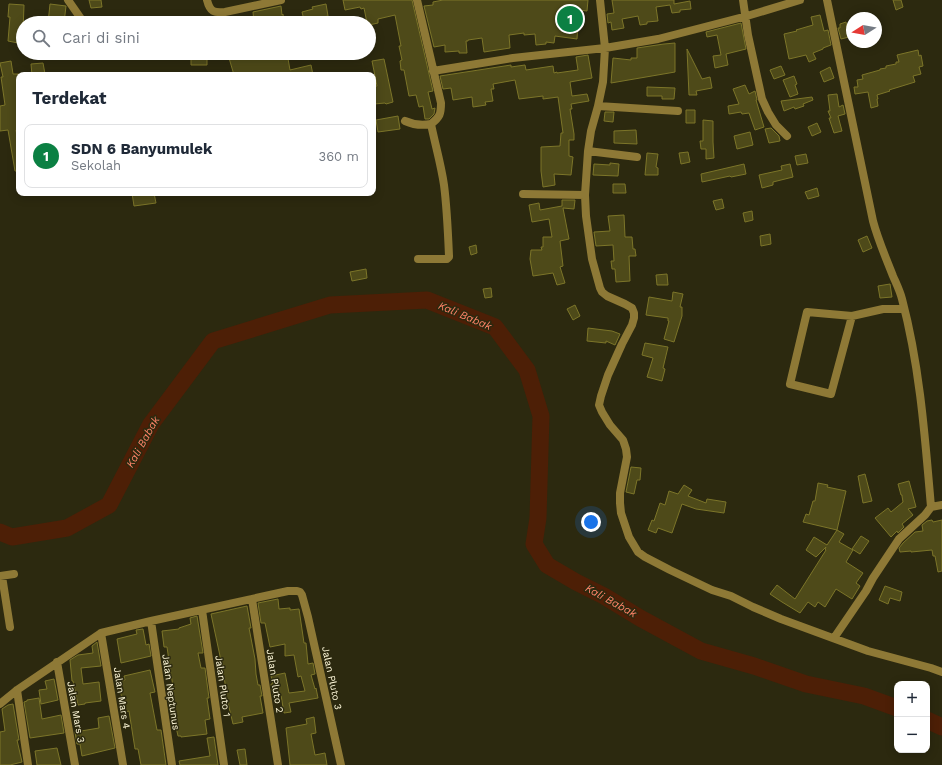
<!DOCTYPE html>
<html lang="id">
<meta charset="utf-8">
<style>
body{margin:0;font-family:"Work Sans",sans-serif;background:#f6f6f7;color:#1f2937}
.controls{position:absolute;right:12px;bottom:12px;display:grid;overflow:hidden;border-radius:8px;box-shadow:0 2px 10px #0003}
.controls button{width:36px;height:36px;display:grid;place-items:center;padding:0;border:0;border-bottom:1px solid #e0e1e3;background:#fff;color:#1f2937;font:20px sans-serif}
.compass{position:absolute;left:846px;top:12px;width:36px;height:36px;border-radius:50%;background:#fff;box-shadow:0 2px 10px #0003;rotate:259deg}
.you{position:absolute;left:591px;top:522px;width:14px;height:14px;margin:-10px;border:3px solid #fff;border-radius:50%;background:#1a73e8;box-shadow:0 0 0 6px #1a73e833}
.badge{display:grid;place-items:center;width:26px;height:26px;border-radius:50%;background:#0b8043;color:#fff;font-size:13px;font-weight:700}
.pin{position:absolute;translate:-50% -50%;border:2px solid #fff;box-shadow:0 1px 4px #0006}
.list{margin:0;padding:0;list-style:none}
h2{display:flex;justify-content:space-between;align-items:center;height:52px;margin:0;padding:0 16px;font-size:17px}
h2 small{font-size:13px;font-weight:400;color:#747a83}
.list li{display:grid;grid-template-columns:26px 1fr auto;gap:12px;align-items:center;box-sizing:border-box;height:64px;margin:0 8px 8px;padding:0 8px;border:1px solid #e0e1e3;border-radius:8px}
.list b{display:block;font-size:15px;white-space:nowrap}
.list p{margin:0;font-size:13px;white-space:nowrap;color:#747a83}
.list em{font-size:13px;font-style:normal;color:#747a83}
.icon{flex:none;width:22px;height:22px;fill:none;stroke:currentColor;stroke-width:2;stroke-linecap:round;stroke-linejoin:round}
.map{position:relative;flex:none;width:942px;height:765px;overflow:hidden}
.search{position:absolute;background:#fff;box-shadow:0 2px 10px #0003;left:16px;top:16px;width:360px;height:44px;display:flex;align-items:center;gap:10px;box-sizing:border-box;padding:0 14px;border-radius:22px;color:#747a83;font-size:15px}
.panel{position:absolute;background:#fff;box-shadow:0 2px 10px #0003;left:16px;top:72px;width:360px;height:124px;border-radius:8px}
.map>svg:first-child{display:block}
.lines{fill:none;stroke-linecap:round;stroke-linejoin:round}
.river{stroke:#4d1f06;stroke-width:17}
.building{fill:#4e4a19;stroke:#7c7529}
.minor{stroke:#8e7936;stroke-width:8}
.labels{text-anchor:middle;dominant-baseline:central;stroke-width:3;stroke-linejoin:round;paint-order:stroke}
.street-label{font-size:10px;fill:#fff9da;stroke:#2c290f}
.water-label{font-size:11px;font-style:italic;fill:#ff8368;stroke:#2c290f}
</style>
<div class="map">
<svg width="942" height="765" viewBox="0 0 942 765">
<rect width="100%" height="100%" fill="#2c290f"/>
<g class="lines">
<!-- river -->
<path class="river" d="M0 532 12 537 67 528 109 505 151 424 213 341 330 305 427 300 495 327 527 370 541 416 538 518 534 544 547 565 576 582 604 596 640 618 701 651 754 666 806 684 864 696 897 708
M927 720 942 727"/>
</g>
<!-- building -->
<path class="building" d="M89 0H101L102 7 91 8Z
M343 0H412L433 91 428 92 432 109 435 108 434 114 429 119H425L423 106 419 107 416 95 409 96 404 70H401L400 61 402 60 399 46H401L395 15 378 19V23L369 25V23H367L364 8 361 9 360 7 345 10Z
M443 0H588L587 11 579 10 577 39 555 36 554 43 546 42V44L536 45 535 34 524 35V33L509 35 510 48 484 52 482 38 468 40V41H466L467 53H459V51L445 52V45L434 47 424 6 433 5V2Z
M612 0H674V4L690 1 691 9 680 10V12L672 13 670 5 656 7 658 21 647 22V24L640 25 638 16 622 19 624 28 612 30 611 22 608 23 607 14 614 13Z
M893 0H901L903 7 896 10Z
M9 4 24 5 23 32H20L18 43 8 41 10 17H8Z
M50 4 66 6 64 23H48Z
M326 4 328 16 314 19V17L304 20 302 12 313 9 312 7Z
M281 6 282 15 283 14 284 23H254L253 12Z
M820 15 824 31 828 30 831 45 823 48V49L813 53 816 59 809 62 806 55 789 59 784 34 797 31 796 30 813 25 811 17Z
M846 22 849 37 841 39 838 28H840V24Z
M741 23 746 49 726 54 728 65 715 68 713 56 721 55 717 35 707 37 706 32Z
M675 43V72L611 83 613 58 631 60V58H637V48L664 44Z
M687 49 702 79 710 77 712 88 696 91 697 95H689Z
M918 50 919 56 921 55 923 66 919 67 921 74 913 76 915 82 889 90 890 91 877 95 878 99H877L878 106 871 108 868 92 855 94 854 87H858L857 80 863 79 862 75 880 70V69L886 68V66L896 64V62H899L897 55Z
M191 53H207V65H191Z
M232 53H287L290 70 311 65 313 75H234L229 58 232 57Z
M588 55 592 78 570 82 572 96 587 94 589 101 571 104 572 109H570L574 134V140H569V156L573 157 571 175 554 174 555 185 543 187 541 171V147L560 146 561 133H563L558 97 543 99V96L519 99 515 80 493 84 494 89H491L493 101 485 102 486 105 473 107 472 97 453 100 451 88 443 89 440 76 511 65V67L525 65 526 70 553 66 554 73 557 72V73L578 70 576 57Z
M384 59 393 102 386 104 385 103 374 104 373 87 377 86 372 61Z
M11 61 13 74H19V129L16 130 19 148V171H15L8 130 0 131V106L5 105 1 77H3L0 63Z
M43 63 45 74 32 75 31 64Z
M781 66 785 75 774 79 770 70Z
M830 67 834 78 824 82 820 72Z
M794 76 797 84 795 85 798 94 790 97 783 80Z
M745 85 749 94 755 91 757 100H756L764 127 755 130 749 113 742 114 741 112 729 114 728 106 739 104 733 89Z
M647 87 675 88 674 99H662V96H647Z
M837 94 839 107 843 105 845 114 838 116 842 131 834 133 829 118H831L828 111H830L828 95Z
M812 97 813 100 803 104 804 106 795 109 794 107 784 111 781 101Z
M686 110H695V123H686Z
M605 112H614L613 122 604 121Z
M398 116 400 129 378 132 376 120Z
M703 120 713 121V142L714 158 706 159V149H701L700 141H703Z
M817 123 821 132 812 136 808 127Z
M771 128 779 136 780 141 769 143 765 129Z
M636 130 637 144 614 143V131Z
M750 132 753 145 737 149 734 136Z
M688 152 690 162 681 164 679 153Z
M647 153 658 154 656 167 658 168V175H645Z
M806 154 808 163 797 165 795 156Z
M610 163 619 164 618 176 593 175 594 164 610 165Z
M744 164 746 174 731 177 730 176 702 182 701 174Z
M790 164 793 177 773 182V185L762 188 759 175 782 170 781 166Z
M613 184H625L626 193H613Z
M817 188 819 196 808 199 805 192Z
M132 193H154L156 203 134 206Z
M722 199 724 208 716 210 713 201Z
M562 200H575L574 209 563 208 569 239 560 241 563 266 560 267 565 283 557 285 553 273 533 276 530 259 531 250H542L541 247H543V237H552L549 219 532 222 529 205 539 203 540 210 562 206Z
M752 211 753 220 745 222 743 213Z
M624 215 625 237H632L633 249H635L636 256H629L630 281 616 282 615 269H612L611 261H614L613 245 596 246 594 232 610 231 608 216Z
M770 234 771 244 761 246 760 236Z
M867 236 872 248 863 252 858 240Z
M476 245 477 253 471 255 469 247Z
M366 269 367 278 352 281 350 272Z
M667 274 668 285H657L656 275Z
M890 284 892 297 880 298 878 286Z
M491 288 492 297 485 298 483 289Z
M673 292 683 294 680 307H682V316L674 342 664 339 669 321H668V318L646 315 649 297 672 301Z
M575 305 580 316 573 320 567 309Z
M588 328 612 331 620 334 615 345 606 341V343L587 341Z
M645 343 668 347 663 368 665 369 662 381 647 377 653 358 642 355Z
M631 467 641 468 640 480H637L634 494 626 492Z
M865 474 872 501 863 503 858 476Z
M909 481 916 507 908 509 913 515 902 524 904 527 898 533 897 531 891 537 875 518 888 508 891 512 903 502 902 496V495H901L898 484Z
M818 483 828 485 827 487 846 491 837 530 844 534 839 542 853 550 846 562 863 573 856 583 860 586 852 599 836 589 825 607 818 602 815 607 808 602 800 613 782 602 770 594 777 585 795 599 826 550 825 549 826 547 816 557 806 550 814 537 827 545 837 530 803 522 806 514 809 515 813 501H815Z
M684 485 692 490 688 496 706 503 707 499 726 502 724 513 696 509 682 504 672 533 658 528 656 533 648 530 652 520 654 521 660 503 665 505 669 491 678 494Z
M932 520 933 522 942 520V571L938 572 935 556H933L932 550 911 552V551L900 552 899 548 903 543 915 532 923 531 922 525 927 521Z
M861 536 869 541 860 554 852 549Z
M885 586 902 592 900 601 890 598 888 604 879 600Z
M278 599 279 609 290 608V610L299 609 304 643H306L308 664 313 663 315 674 311 675 315 689 316 688 318 698 289 703 291 712 284 713 281 695 275 696V695H273L271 684H273L271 676 285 673 289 693 305 691 301 676 298 677 294 655 285 656V644L270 647 265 623H261L258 603Z
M247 606 251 628H249L255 659 256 674 258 685H260L262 696H260L263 713 242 717 243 722 233 724 228 703H227L225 694H227L220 656 211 614Z
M197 616 203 653H198L201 668H205L209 698H207L210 719 205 720 207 734 181 737V736H178L171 704H169L167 692 174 691 171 675 167 647H164L162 631 179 629V628L191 624 190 618Z
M143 629 146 645 149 644 151 656 121 663 117 639 137 634 136 630Z
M97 642 101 666 81 668 83 684 99 682 101 701 85 703V704L78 705 73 681H72L70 660 78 655 93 653 92 646Z
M150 670 155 692 150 693 157 730H161L166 765H141L138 749H135L129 711 125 712 123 699H122L120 689 122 688 120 681 125 680 124 676Z
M54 679 58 700 41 704 39 690 47 689 45 681Z
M39 698 42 719 61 715 64 733 30 738 24 702 27 701V700Z
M13 704 19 740H17L22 762 10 765H0V732L5 731 2 709 8 705Z
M109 716 115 748 82 756 80 744H77L75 732 99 728 98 718Z
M314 717 316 733 311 734 315 755 325 753 327 765H290L286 728 307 724 306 719Z
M214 737 218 765H180L179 761 210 756 207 738Z
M57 748 61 765H37L35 751Z
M245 749 247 765H240L237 750Z"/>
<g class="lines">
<!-- minor -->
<path class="minor" d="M68 0 84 23
M207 0C210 12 214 13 225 12L281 0
M417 0 441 103C441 114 440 117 431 124 435 144 441 164 444 185 447 208 448 232 449 256V257L447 259H418
M600 0 605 48 603 82 598 106 591 131 588 151 585 195 586 216 592 259 600 288 602 292 607 296 625 304 632 308 634 313V318L632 325 622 344 608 375 601 396 599 405 602 412 610 425 623 440 626 449 627 457 620 493V503L621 513 629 537 638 552 645 557 670 570 712 590 731 596 753 607 781 619 868 651 931 668 942 672
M743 0 748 35 762 99 768 112 776 125 787 136
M827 0 873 221C878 240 886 258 893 276 896 283 900 291 902 299 920 367 925 437 931 507L925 515 899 539 873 578 866 591 834 638
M433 71 513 58 605 48 658 39 747 16 800 0
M598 106 678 111
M405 121C414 125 421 126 431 124
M588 151 637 157
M523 194 585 195
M852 316 831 394 790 384 807 312 852 316 883 309H904
M931 507 942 505
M0 576 14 574
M2 576 10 627
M252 599 278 765
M202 610 224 765
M151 621 172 765
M101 633 123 765
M57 662 75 765
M17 690 28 765
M0 704 17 690 101 633 151 621 288 591H297L300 592 302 595 308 617 341 765"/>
</g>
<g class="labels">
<!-- street labels -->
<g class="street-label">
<text transform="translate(332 678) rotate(78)">Jalan Pluto 3</text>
<text transform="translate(275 681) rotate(81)">Jalan Pluto 2</text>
<text transform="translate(223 686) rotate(82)">Jalan Pluto 1</text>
<text transform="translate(171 692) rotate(82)">Jalan Neptunus</text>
<text transform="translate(122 698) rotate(81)">Jalan Mars 4</text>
<text transform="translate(76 712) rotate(80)">Jalan Mars 3</text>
</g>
<!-- water labels -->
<g class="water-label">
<text transform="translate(465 316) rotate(23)">Kali Babak</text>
<text transform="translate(143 442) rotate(-61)">Kali Babak</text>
<text transform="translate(611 601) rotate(29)">Kali Babak</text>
</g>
</g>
</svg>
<div class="controls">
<button>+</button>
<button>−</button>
</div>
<svg class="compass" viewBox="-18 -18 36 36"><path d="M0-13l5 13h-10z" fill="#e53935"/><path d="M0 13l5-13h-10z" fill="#747a83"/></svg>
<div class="you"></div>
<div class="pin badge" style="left:570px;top:19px">1</div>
<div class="search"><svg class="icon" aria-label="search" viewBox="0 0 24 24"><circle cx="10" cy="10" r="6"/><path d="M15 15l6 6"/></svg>Cari di sini</div>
<section class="panel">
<h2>Terdekat<small></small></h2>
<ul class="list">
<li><span class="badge">1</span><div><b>SDN 6 Banyumulek</b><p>Sekolah</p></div><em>360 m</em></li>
</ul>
</section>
</div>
